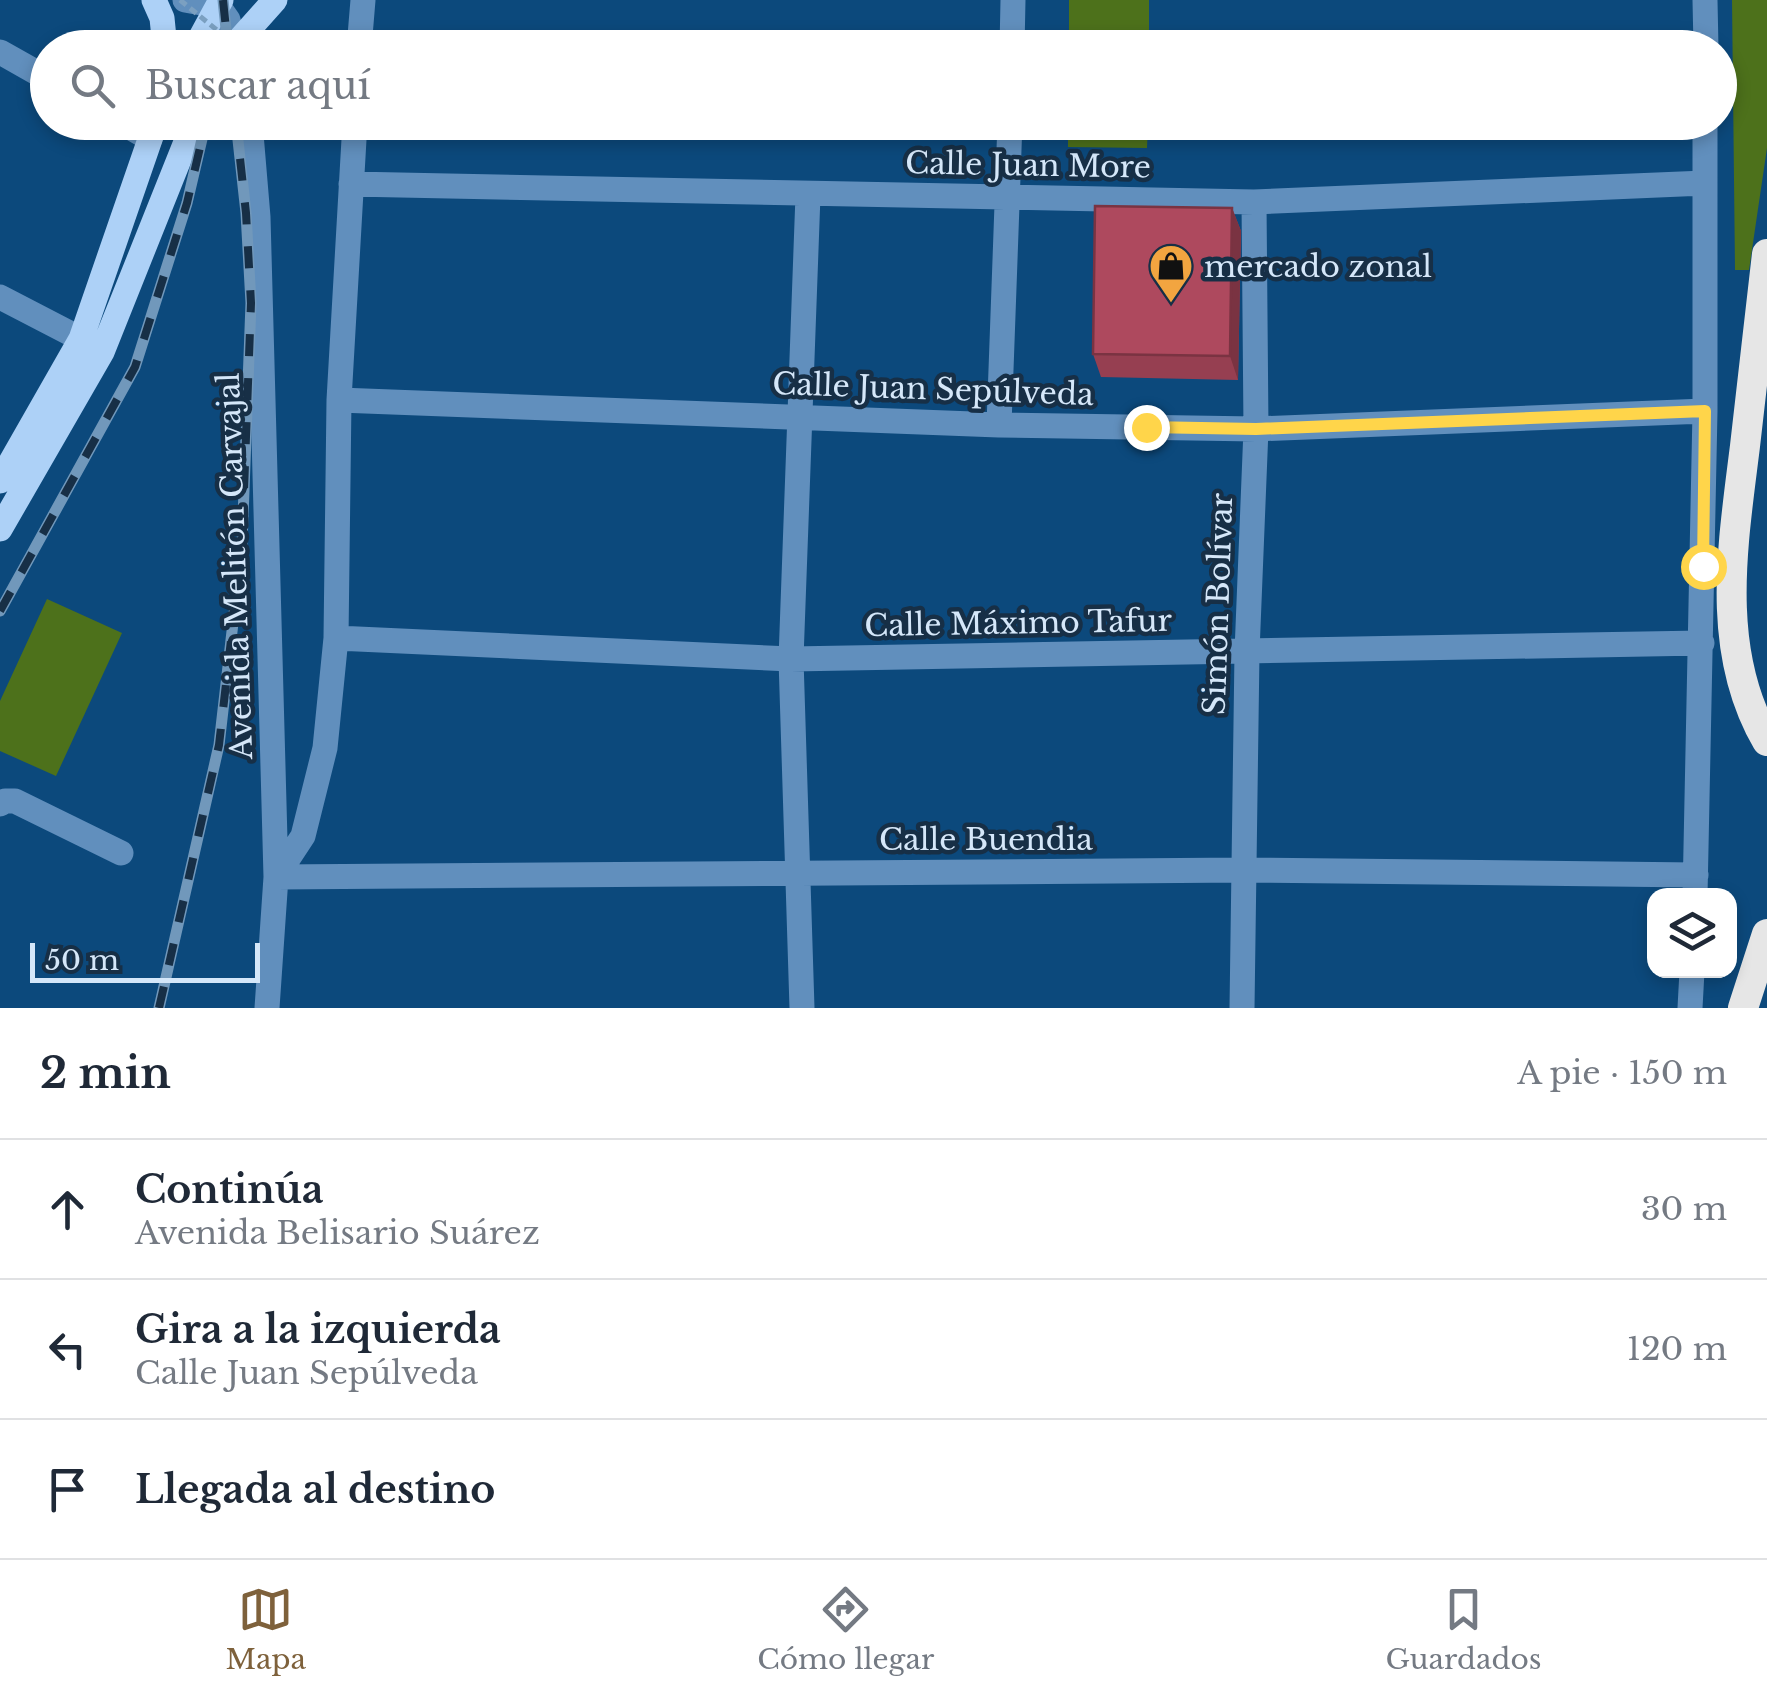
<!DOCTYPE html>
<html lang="es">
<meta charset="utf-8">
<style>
body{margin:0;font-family:"Libre Baskerville",serif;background:#f2f2f3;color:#1f2937}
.controls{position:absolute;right:30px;bottom:30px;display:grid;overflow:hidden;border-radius:20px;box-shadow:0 5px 15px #0003}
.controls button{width:90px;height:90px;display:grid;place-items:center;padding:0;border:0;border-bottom:2px solid #e0e1e3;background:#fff;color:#1f2937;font:50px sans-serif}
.scale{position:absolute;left:30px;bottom:25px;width:230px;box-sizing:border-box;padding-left:10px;border:5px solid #d5e7f9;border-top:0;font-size:28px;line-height:35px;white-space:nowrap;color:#d5e7f9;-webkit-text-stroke:8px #172f46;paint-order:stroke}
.stop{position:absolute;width:30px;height:30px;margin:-22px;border:8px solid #ffd54a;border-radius:50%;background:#fff}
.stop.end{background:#ffd54a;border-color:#fff;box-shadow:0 2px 10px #0008}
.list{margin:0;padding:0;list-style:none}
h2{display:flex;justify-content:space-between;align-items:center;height:130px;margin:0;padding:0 40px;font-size:42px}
h2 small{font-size:32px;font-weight:400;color:#747a83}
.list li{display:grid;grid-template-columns:65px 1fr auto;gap:30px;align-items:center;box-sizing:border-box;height:140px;padding:0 40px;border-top:2px solid #e0e1e3}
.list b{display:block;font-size:38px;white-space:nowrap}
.list p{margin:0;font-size:32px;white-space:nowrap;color:#747a83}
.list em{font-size:32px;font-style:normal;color:#747a83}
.icon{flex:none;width:55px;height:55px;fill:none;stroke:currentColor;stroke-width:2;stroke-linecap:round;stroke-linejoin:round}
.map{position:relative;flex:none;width:1767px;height:1008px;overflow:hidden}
.search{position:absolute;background:#fff;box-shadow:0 5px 15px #0003;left:30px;right:30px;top:30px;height:110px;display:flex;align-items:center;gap:25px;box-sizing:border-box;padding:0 35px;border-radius:55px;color:#747a83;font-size:38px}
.sheet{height:550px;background:#fff}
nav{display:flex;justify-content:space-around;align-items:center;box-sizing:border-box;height:140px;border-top:2px solid #e0e1e3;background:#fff;font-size:28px;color:#747a83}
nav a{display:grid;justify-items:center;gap:5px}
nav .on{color:#7e613b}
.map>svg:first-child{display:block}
.green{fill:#4d711b}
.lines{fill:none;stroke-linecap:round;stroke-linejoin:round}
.minor{stroke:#618fbd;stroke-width:25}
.major{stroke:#add1f7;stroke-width:25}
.highway{stroke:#e6e6e6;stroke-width:30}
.rail-casing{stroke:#7198bb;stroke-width:11}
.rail{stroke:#172f46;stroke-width:8;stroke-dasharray:22;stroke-linecap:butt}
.path-bridge{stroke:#7ba0c1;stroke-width:5;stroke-dasharray:8 5;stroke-linecap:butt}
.wall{fill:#963f51}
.shaded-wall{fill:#7a3342}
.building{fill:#ae495e;stroke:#7a3342;stroke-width:2.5}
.route{stroke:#ffd54a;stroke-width:12}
.labels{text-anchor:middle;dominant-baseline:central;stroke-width:9;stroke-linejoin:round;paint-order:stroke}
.street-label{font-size:30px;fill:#d5e7f9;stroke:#172f46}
.poi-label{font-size:30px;fill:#d5e7f9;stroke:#172f46;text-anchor:start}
</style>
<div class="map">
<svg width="1767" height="1008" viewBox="0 0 1767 1008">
<rect width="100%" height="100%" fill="#0c497c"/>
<!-- green -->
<path class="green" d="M1069 0H1149V47H1069Z
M1732 0H1767V148L1749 270H1735Z
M1068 123H1148L1147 148 1068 147Z
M47 599 122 633 56 776 0 751V701Z"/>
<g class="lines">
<!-- minor -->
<path class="minor" d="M185 0 218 6
M214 0 228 20 235 48
M1705 0 1706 48
M359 48 363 0
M1012 48 1013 0
M0 52 48 79
M121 122 150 139
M250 122 258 217 276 877 267 1008
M351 184 1254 202 1705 183
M0 297 81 339
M339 400 999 425 1256 429 1705 411
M999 425 1010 122
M336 638 791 659 1702 643
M0 804 5 801H15L121 853
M276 877 1244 870 1696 875
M276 877 303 836 325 748 336 638 339 400 355 122
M1695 896 1705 411V122
M802 1008 791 659 808 195
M1242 1008 1247 652 1256 429 1254 202
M1690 1008 1692 971"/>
<!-- major -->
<path class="major" d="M154 0 162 18 165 48
M195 48 221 0
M232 48 275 0
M0 481 81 339 156 122
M0 529 102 352 194 122"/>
<!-- highway -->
<path class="highway" d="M1767 254C1760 318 1752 382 1745 446 1733 544 1714 650 1767 741
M1743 1008 1767 934"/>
<defs>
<path id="rail" d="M223 0 228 48
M0 611 135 367 187 203 206 122
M159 1008 219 745 242 544 251 303 246 213 236 122"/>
</defs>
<!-- rail casing -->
<use href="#rail" class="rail-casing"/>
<!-- rail -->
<use href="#rail" class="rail"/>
<!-- path-bridge -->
<path class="path-bridge" d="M180 0 239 48"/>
</g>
<!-- wall -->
<path class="wall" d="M1232 208 1241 231 1238 380 1101 377 1093 354Z"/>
<!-- shaded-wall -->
<path class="shaded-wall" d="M1232 208 1241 231 1238 380 1230 356Z"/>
<!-- building -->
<path class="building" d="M1095 206 1232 208 1230 356 1093 354Z"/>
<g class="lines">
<!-- route -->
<path class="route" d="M1146 427 1256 429 1705 411 1703 566"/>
</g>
<!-- icons -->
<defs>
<symbol id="shop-pin" viewBox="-11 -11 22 30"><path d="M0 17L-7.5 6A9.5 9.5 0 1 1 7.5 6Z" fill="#f2a540" stroke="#172f46"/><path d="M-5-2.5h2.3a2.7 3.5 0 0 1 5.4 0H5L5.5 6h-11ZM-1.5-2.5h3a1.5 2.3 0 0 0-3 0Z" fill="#111"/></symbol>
</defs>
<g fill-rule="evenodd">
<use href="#shop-pin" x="1146" y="241" width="50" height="68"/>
</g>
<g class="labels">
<!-- street labels -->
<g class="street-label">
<text transform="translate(1028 165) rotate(1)">Calle Juan More</text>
<text transform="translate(933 389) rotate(2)">Calle Juan Sepúlveda</text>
<text transform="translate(235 566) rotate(-92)">Avenida Melitón Carvajal</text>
<text transform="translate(1218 604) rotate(-88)">Simón Bolívar</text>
<text transform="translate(1018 623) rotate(-1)">Calle Máximo Tafur</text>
<text x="986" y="839">Calle Buendia</text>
</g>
<!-- poi labels -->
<g class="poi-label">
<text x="1204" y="266">mercado zonal</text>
</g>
</g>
</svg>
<div class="controls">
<button><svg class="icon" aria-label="layers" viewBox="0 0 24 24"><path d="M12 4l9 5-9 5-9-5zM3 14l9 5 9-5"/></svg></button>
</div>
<div class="scale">50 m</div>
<div class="stop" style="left:1703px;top:566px"></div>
<div class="stop end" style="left:1146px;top:427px"></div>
<div class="search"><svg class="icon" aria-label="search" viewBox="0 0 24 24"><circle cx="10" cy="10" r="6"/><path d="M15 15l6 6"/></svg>Buscar aquí</div>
</div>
<section class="sheet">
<h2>2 min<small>A pie · 150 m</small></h2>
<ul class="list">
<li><svg class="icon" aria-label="ahead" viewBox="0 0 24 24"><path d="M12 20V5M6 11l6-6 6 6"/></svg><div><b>Continúa</b><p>Avenida Belisario Suárez</p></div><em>30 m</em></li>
<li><svg class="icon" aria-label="left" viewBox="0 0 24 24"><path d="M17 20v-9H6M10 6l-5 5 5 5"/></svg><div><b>Gira a la izquierda</b><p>Calle Juan Sepúlveda</p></div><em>120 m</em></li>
<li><svg class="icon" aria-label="arrive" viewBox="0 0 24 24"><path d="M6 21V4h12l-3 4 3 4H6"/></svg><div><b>Llegada al destino</b></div></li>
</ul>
</section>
<nav>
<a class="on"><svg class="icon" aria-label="map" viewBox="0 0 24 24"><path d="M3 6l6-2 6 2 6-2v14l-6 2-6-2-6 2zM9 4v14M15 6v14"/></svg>Mapa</a>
<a><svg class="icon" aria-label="directions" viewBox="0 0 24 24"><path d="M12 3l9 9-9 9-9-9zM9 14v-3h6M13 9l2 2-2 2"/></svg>Cómo llegar</a>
<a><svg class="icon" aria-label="saved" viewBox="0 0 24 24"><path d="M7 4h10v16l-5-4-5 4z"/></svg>Guardados</a>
</nav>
